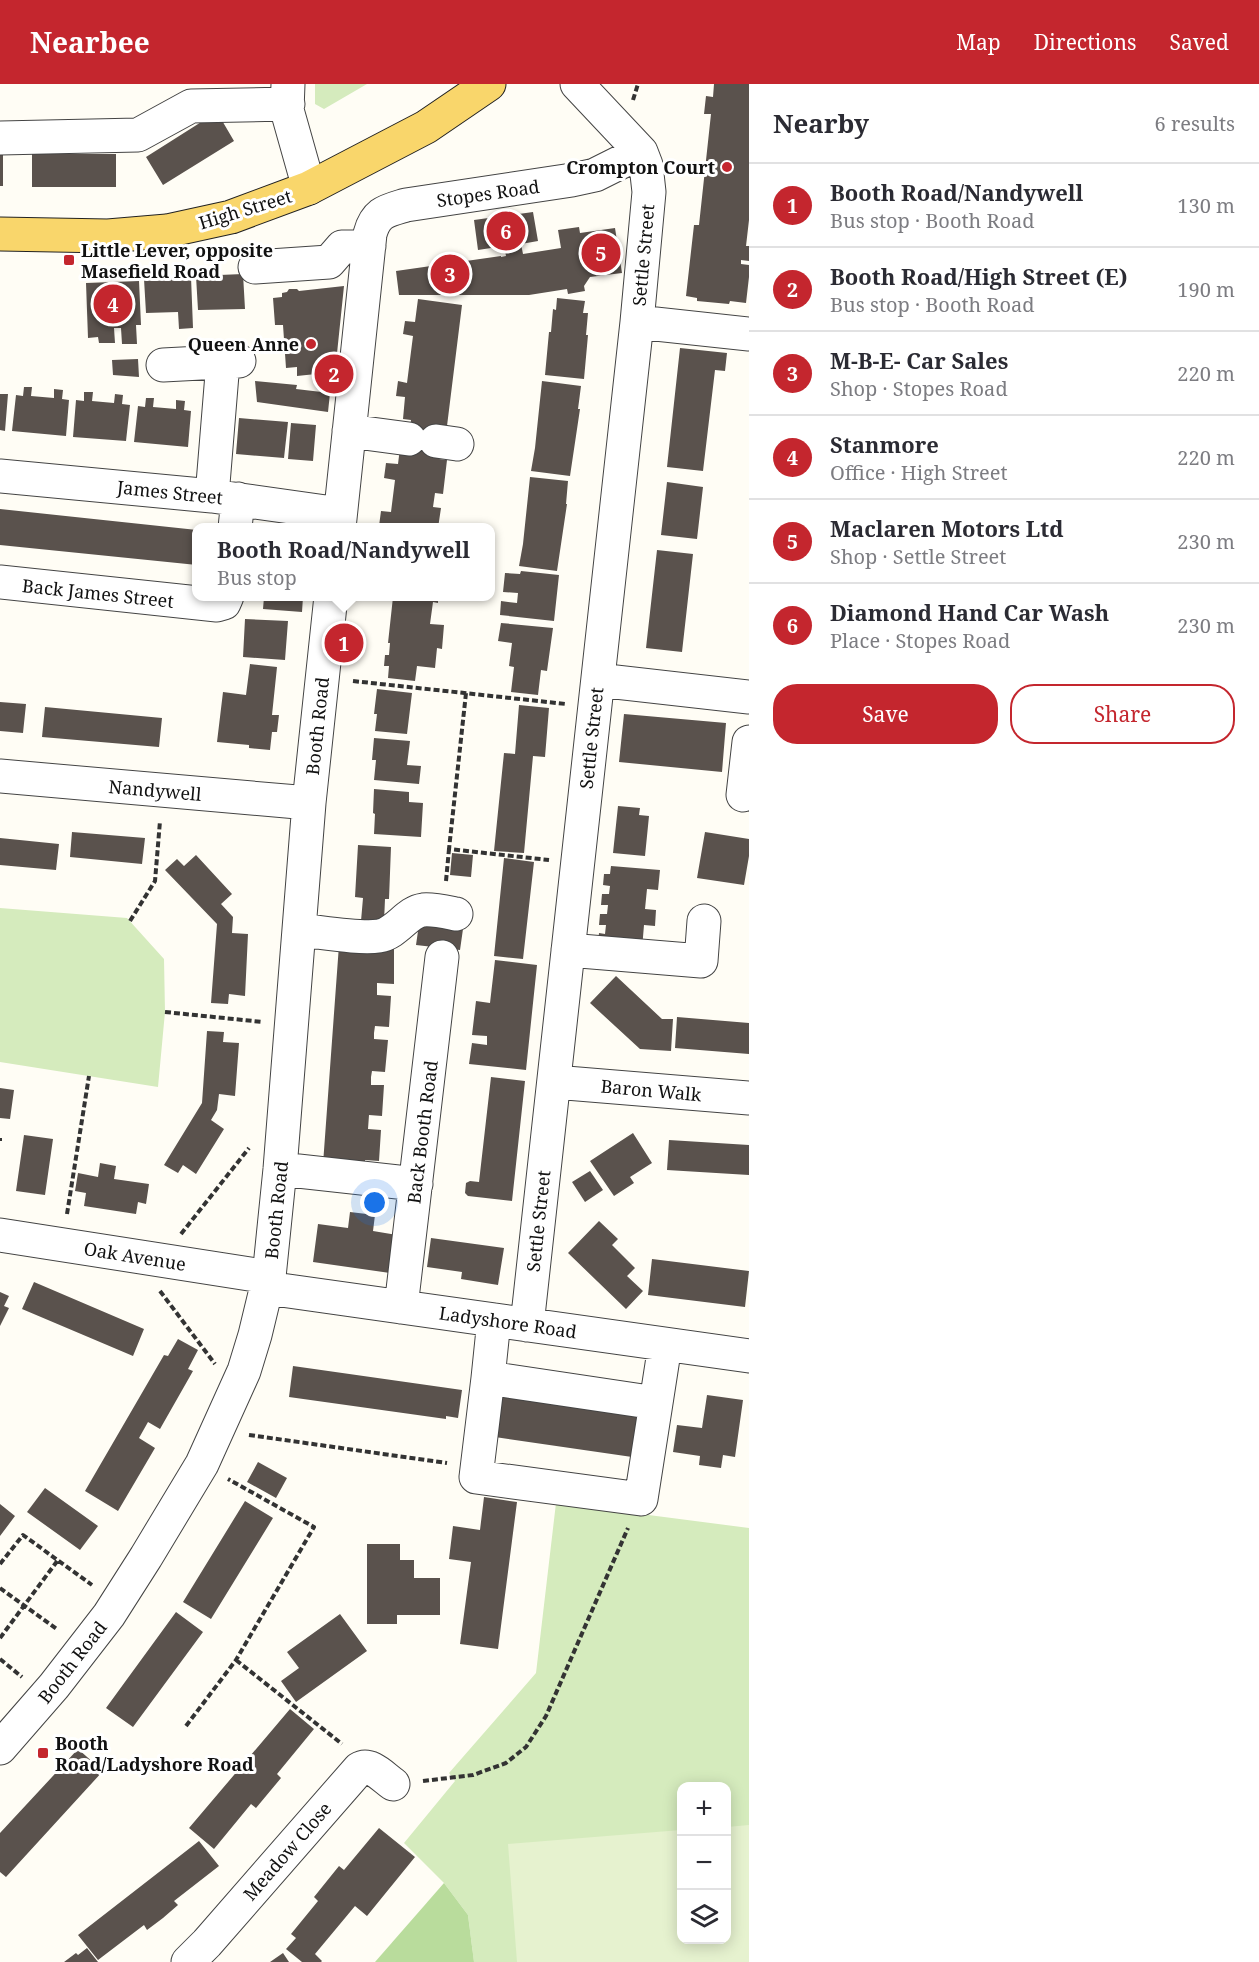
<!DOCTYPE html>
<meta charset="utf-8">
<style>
body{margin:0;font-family:"Noto Serif",serif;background:#f2f2f3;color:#2b2b33}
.controls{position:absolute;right:18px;bottom:18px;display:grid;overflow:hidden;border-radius:12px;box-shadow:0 3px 15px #0003}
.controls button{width:54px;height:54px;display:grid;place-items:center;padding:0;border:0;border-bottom:2px solid #e1e1e2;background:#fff;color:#2b2b33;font:30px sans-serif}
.you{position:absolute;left:375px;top:1119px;width:21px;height:21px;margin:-15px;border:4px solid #fff;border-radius:50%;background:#1a73e8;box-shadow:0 0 0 9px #1a73e833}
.badge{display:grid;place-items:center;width:39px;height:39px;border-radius:50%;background:#c4262e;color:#fff;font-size:20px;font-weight:700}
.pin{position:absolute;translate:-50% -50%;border:3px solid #fff;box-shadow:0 2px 6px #0006}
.popup{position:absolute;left:192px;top:439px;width:303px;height:78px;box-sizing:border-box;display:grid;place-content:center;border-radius:12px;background:#fff;filter:drop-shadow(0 2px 4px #0005);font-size:20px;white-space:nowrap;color:#7c7c81}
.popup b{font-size:22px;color:#2b2b33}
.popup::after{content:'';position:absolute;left:50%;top:100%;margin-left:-12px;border:12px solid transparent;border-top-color:#fff}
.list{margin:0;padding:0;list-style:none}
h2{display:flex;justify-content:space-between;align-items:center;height:78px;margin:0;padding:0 24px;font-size:26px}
h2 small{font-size:20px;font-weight:400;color:#7c7c81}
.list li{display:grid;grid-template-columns:39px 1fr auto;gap:18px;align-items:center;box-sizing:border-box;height:84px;padding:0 24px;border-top:2px solid #e1e1e2}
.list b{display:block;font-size:22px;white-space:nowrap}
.list p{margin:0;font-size:20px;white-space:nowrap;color:#7c7c81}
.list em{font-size:20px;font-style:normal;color:#7c7c81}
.actions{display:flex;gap:12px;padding:18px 24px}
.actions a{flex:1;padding:14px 0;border:2px solid #c4262e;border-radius:24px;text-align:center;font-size:21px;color:#c4262e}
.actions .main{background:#c4262e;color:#fff}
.icon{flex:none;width:33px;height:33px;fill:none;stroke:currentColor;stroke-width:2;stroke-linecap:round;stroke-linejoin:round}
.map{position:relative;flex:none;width:749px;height:1878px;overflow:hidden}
header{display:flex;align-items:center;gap:36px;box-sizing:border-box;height:84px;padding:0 30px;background:#c4262e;color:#fff}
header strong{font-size:28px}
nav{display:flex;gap:33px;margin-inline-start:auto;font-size:21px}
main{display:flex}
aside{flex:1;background:#fff}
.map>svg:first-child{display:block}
.green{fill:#d5ebbd;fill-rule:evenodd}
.forest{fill:#b9dc9c}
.pitch{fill:#e6f2cf}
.building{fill:#5a524d}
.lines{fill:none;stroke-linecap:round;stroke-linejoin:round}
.minor-casing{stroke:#444;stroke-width:35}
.major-casing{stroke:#222;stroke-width:35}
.path{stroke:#333;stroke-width:4;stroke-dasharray:6 3;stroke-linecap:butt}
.minor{stroke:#fff;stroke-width:33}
.major{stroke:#f9d66b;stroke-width:33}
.poi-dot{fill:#c4262e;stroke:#fff;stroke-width:2}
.labels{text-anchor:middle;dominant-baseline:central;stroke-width:6;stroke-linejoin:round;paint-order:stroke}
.poi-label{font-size:18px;font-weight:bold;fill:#111;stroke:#fff;text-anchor:end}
.street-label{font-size:18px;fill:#111;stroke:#fff}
</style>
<header>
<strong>Nearbee</strong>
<nav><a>Map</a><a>Directions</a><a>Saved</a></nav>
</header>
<main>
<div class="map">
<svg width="749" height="1878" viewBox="0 0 749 1878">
<rect width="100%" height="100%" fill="#fffdf5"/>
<!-- green -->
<path class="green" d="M315 0H367L324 25 315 20Z
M0 824 127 834 164 875 165 928 158 1003 0 978Z
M556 1419 749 1444V1878H474L468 1831 444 1799 404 1759 455 1697 449 1689 536 1589ZM682 1702H726V1856H682Z"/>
<!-- forest -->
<path class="forest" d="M444 1799 468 1831 474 1878H375Z"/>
<!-- pitch -->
<path class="pitch" d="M749 1741V1878H517L508 1760 681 1746 682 1856H726L727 1743Z"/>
<!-- building -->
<path class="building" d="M714 0H749V136L746 162H749V177L741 176V180L749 181V193L746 219 730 217 729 220 697 217V214L686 212 694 141H699L711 30H704L706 12 713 13Z
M217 28 234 57 163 101 146 73Z
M0 68H3V102H0Z
M32 70H116V103H32Z
M533 128 538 157 521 160 523 170 561 164 558 146 579 143 580 149 615 144 622 189 590 193 584 202 585 207 568 210 567 205 529 211H399L396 187 501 172V173L506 172 504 162 478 166 474 136Z
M243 190 245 225 198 226 196 192Z
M191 193 193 244 179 245 178 228 146 229 144 195Z
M139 197 141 241H136L137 260H122L121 244H114L115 259H99L98 253 88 254 86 199Z
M344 202 336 279 315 281 316 290 297 292V283L286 284 283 241H275L273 214 282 213V209L287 208 289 205H297L299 207Z
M557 214 585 217 583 229H588L586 251H588L584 295 545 291 549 248H551L553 225 556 226Z
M418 215 462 221 447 342 438 340 435 365 440 366 439 375 447 376 443 410 435 409 433 423 441 424 438 444 379 442 381 427 391 428 395 396 384 394 386 379 398 380 400 364H408L411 336 403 335 405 313 396 312 398 297 407 299 413 252 403 250 405 237 415 238Z
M680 264 727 269 725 287 715 286 703 387 667 383Z
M138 275 139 293 113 291 112 276Z
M255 297 297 301 296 305 330 309 328 328 257 318Z
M542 297 581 302 578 325H580L570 392 531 387 535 364Z
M24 303H32L31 312 54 314V305L63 306 62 315 69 316 66 352 12 347 16 311 23 312Z
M84 308H93L92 317 114 319 115 310 123 311 122 320 130 321 126 357 73 353 76 316 84 317Z
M0 310H8L5 347 0 346Z
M146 314H154L153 323 176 325V316L185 317 184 326 191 327 188 363 134 358 138 322 145 323Z
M239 334 288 338 284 374 236 370Z
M291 339 316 341 313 377 288 375Z
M530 393 568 397 566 420H567L557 487 519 482 523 460Z
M667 398 703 403 697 455 661 451Z
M0 425 197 446V481L0 461Z
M657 466 693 470 682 568 646 564Z
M521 487 559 491 554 537 500 531 501 517 517 519 518 509 503 508 505 489 520 490Z
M264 513H303L302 528 263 525Z
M393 513H438V519L433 518 430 540 444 541 442 565 437 564 435 584 417 582 415 597 388 594 389 582H384L385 571H389L390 559H388Z
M245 535 288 537 285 576 243 573Z
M501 539 553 544 547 587 541 586 538 611 511 608 514 583 509 582 512 559 498 557Z
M250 580 277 583 272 631H279L277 648H272L270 666 249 664V661L217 658 223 608 246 611Z
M377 605 412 609 407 650 375 647 377 630H374Z
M0 618 26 620 23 649 0 647Z
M519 621 549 624 545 673 533 672 524 769 494 767 504 669 515 670Z
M45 623 162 634 159 663 42 653Z
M624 630 726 639 722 688 619 678Z
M374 654 410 657 407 681 421 682 419 700 374 696 376 676H372Z
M374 705 409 708V718L423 719 421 753 374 750 375 730 373 729Z
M618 722 640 724 639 731 649 732 645 772 613 769Z
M72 748 145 754 142 780 70 773Z
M705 748 749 755V772L744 801 697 794Z
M0 754 59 760 56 786 0 781Z
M358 761 391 763 389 815H385L384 838 361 837 363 814 355 813Z
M452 769 473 771 471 793 450 791Z
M196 771 232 810 221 820 233 833 232 849 248 850 245 912 229 910 228 920 211 919 217 840 165 786 177 775 184 782Z
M504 774 534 778 523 875 494 872Z
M611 782 660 786 658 806 647 805 645 825 656 826 655 842 644 841 642 865 598 860 599 849 605 850 606 841H599L600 830H607L608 821H601L602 810H609L610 802 603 801 604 790H610Z
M419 840 463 845 460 866 416 861Z
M339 861 394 865V900L377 899V911L391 912 389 943 375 942 374 949V955L388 956 385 988 372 987 371 993V1001H384L382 1032 369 1031 368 1045 381 1046 379 1077 365 1076V1083L323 1080Z
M495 876 537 881 526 986 469 980 472 959 487 961V952L472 951 476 917 490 919Z
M616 892 662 935H673L671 967 640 965 590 919Z
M677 933 749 939V970L675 964Z
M207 947 224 948 223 958 239 959 235 1012 219 1010 217 1026 211 1036 224 1045 196 1090 183 1081 178 1089 164 1081 202 1019Z
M491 993 525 997 512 1117 468 1112 465 1109 466 1099 470 1097 479 1098Z
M0 1004 14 1006 10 1035 0 1034Z
M633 1049 652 1079 630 1093 634 1099 614 1112 590 1077Z
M24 1051 53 1055 45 1111 16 1107Z
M669 1056 749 1061V1091L667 1086Z
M100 1079 116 1082 114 1095 149 1100 146 1120 138 1118 136 1130 84 1122 86 1109 75 1107 78 1089 98 1093Z
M590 1087 603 1106 585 1118 572 1098Z
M350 1128 375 1131 373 1147 403 1152 397 1190 313 1178 318 1140 348 1144Z
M599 1137 618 1155 612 1161 635 1184 627 1192 643 1207 626 1225 568 1169Z
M431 1154 504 1164 498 1201 461 1195 462 1188 427 1183Z
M652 1175 749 1187 745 1223 648 1211Z
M34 1198 144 1245 133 1272 22 1225Z
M0 1208 9 1212 4 1222 9 1224 0 1242Z
M178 1255 198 1266 188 1285 193 1287 160 1345 148 1338 139 1354 155 1364 118 1427 85 1407 164 1271 168 1272Z
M293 1282 462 1306 458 1334 446 1332V1335L289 1313Z
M501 1309 646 1330 639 1374 495 1353Z
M707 1311 743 1316 735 1373 723 1371 721 1384 699 1381 700 1372 673 1368 677 1341 702 1344Z
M258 1378 287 1394 276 1414 247 1398Z
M45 1404 98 1442 80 1466 27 1428Z
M484 1413 517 1418 498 1565 460 1560 471 1478 449 1475 453 1442 480 1446Z
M245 1417 273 1434 211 1535 183 1518Z
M0 1420 15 1432 0 1452Z
M367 1460H400V1476H414V1494H440V1531H397V1540H367Z
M176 1528 203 1548 133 1643 106 1624Z
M340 1530 367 1567 296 1618 281 1597 299 1584 287 1568Z
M290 1625 314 1645 277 1690 281 1694 256 1724 251 1720 214 1765 189 1744Z
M78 1665 103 1687 6 1793 0 1788V1749Z
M379 1744 415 1773 367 1832 355 1822 315 1870 322 1877 321 1878H302L286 1865 296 1854 291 1850 318 1817 314 1813 339 1782 344 1786Z
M199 1757 219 1782 174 1817 178 1821 163 1834 147 1846 144 1841 98 1876 78 1851Z
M87 1864 98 1878H64L76 1869 78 1871Z
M283 1869 289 1878H270Z"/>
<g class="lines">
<defs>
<path id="minor" d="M288 0 287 26 309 104
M0 54 138 51 191 22 288 20
M255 183 329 178 342 163 369 162
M637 238 749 250
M163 281 239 277
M349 347 409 355
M436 357 457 360
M0 392 212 412 340 430
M212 412 223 278
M235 444 238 415
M339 444 370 150C376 128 386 127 406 121L572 96 595 91 641 68
M0 498 217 521 224 519 227 512
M598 596 749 613
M0 692 309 719
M743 711 749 658
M299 846C321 848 359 855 379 852 397 849 407 828 423 826 433 825 446 828 456 830
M568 866 701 877 704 837
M554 998 749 1014
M280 1085 416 1100
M0 1151 269 1193
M267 1204 749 1272
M401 1223 442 873
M494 1236 488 1294 656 1319 665 1261
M527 1241 637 238 649 108 646 81 641 68 577 0
M488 1294 476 1393 641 1415 656 1319
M0 1664 54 1602 109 1531 146 1473 202 1380 244 1287 255 1251 269 1193 280 1085 309 719 331 512
M188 1878 207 1859 359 1685C370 1678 383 1693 393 1700"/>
<path id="major" d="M0 150 108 152 167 147 231 133 309 104 426 43 489 0"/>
</defs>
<!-- minor casing -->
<use href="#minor" class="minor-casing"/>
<!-- major casing -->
<use href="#major" class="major-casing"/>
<!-- path -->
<path class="path" d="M633 16 638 0
M353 597 566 620
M466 609 449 765 549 776
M446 797 449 765
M130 837 155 797 160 737
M165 928 263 938
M0 1054V1057
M67 1130 89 992
M181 1150 249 1064
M160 1207 215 1280
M249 1351 447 1379
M0 1480 23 1451 92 1501
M0 1504 58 1546
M0 1554 58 1476
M0 1575 22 1593
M236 1576 342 1660
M186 1642 236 1576 314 1443 228 1395
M423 1697 473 1691 506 1679 526 1663 546 1632 628 1444"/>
<!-- minor -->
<use href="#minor" class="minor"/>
<!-- major -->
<use href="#major" class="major"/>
</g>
<!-- markers -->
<g class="poi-dot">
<circle cx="727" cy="83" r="6"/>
<rect x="63" y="170" width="12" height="12" rx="3"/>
<circle cx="311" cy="260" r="6"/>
<rect x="37" y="1663" width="12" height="12" rx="3"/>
</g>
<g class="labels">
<!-- poi labels -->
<g class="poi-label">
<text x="715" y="83">Crompton Court</text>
<text x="81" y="166" text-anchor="start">Little Lever, opposite<tspan x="81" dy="21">Masefield Road</tspan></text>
<text x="299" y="260">Queen Anne</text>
<text x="55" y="1659" text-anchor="start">Booth<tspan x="55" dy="21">Road/Ladyshore Road</tspan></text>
</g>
<!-- street labels -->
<g class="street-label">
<text transform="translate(488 109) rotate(-8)">Stopes Road</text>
<text transform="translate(245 125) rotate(-17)">High Street</text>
<text transform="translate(643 171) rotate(-85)">Settle Street</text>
<text transform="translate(170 408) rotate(6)">James Street</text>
<text transform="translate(98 509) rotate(6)">Back James Street</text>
<text transform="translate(317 642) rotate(-84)">Booth Road</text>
<text transform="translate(591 654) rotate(-84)">Settle Street</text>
<text transform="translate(155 706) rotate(5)">Nandywell</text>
<text transform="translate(651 1006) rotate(5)">Baron Walk</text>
<text transform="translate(422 1048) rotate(-83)">Back Booth Road</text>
<text transform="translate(276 1126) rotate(-84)">Booth Road</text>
<text transform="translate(538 1137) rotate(-84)">Settle Street</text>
<text transform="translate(135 1172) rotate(9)">Oak Avenue</text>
<text transform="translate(508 1238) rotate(8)">Ladyshore Road</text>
<text transform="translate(72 1578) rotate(-52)">Booth Road</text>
<text transform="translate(287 1767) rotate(-49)">Meadow Close</text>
</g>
</g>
</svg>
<div class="controls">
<button>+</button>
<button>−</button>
<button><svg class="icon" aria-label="layers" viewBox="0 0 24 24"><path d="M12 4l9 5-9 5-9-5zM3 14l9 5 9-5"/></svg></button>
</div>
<div class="you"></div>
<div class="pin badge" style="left:344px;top:559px">1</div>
<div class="popup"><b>Booth Road/Nandywell</b>Bus stop</div>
<div class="pin badge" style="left:334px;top:290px">2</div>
<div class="pin badge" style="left:450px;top:190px">3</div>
<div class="pin badge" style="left:113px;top:220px">4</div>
<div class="pin badge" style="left:601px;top:169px">5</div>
<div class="pin badge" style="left:506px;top:147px">6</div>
</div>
<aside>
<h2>Nearby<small>6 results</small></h2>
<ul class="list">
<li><span class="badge">1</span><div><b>Booth Road/Nandywell</b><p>Bus stop · Booth Road</p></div><em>130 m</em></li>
<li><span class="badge">2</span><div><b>Booth Road/High Street (E)</b><p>Bus stop · Booth Road</p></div><em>190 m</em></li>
<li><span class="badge">3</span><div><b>M-B-E- Car Sales</b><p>Shop · Stopes Road</p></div><em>220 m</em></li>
<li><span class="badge">4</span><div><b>Stanmore</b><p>Office · High Street</p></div><em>220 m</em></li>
<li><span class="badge">5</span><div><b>Maclaren Motors Ltd</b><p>Shop · Settle Street</p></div><em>230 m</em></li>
<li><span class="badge">6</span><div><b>Diamond Hand Car Wash</b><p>Place · Stopes Road</p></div><em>230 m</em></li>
</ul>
<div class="actions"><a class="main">Save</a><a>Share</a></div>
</aside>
</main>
